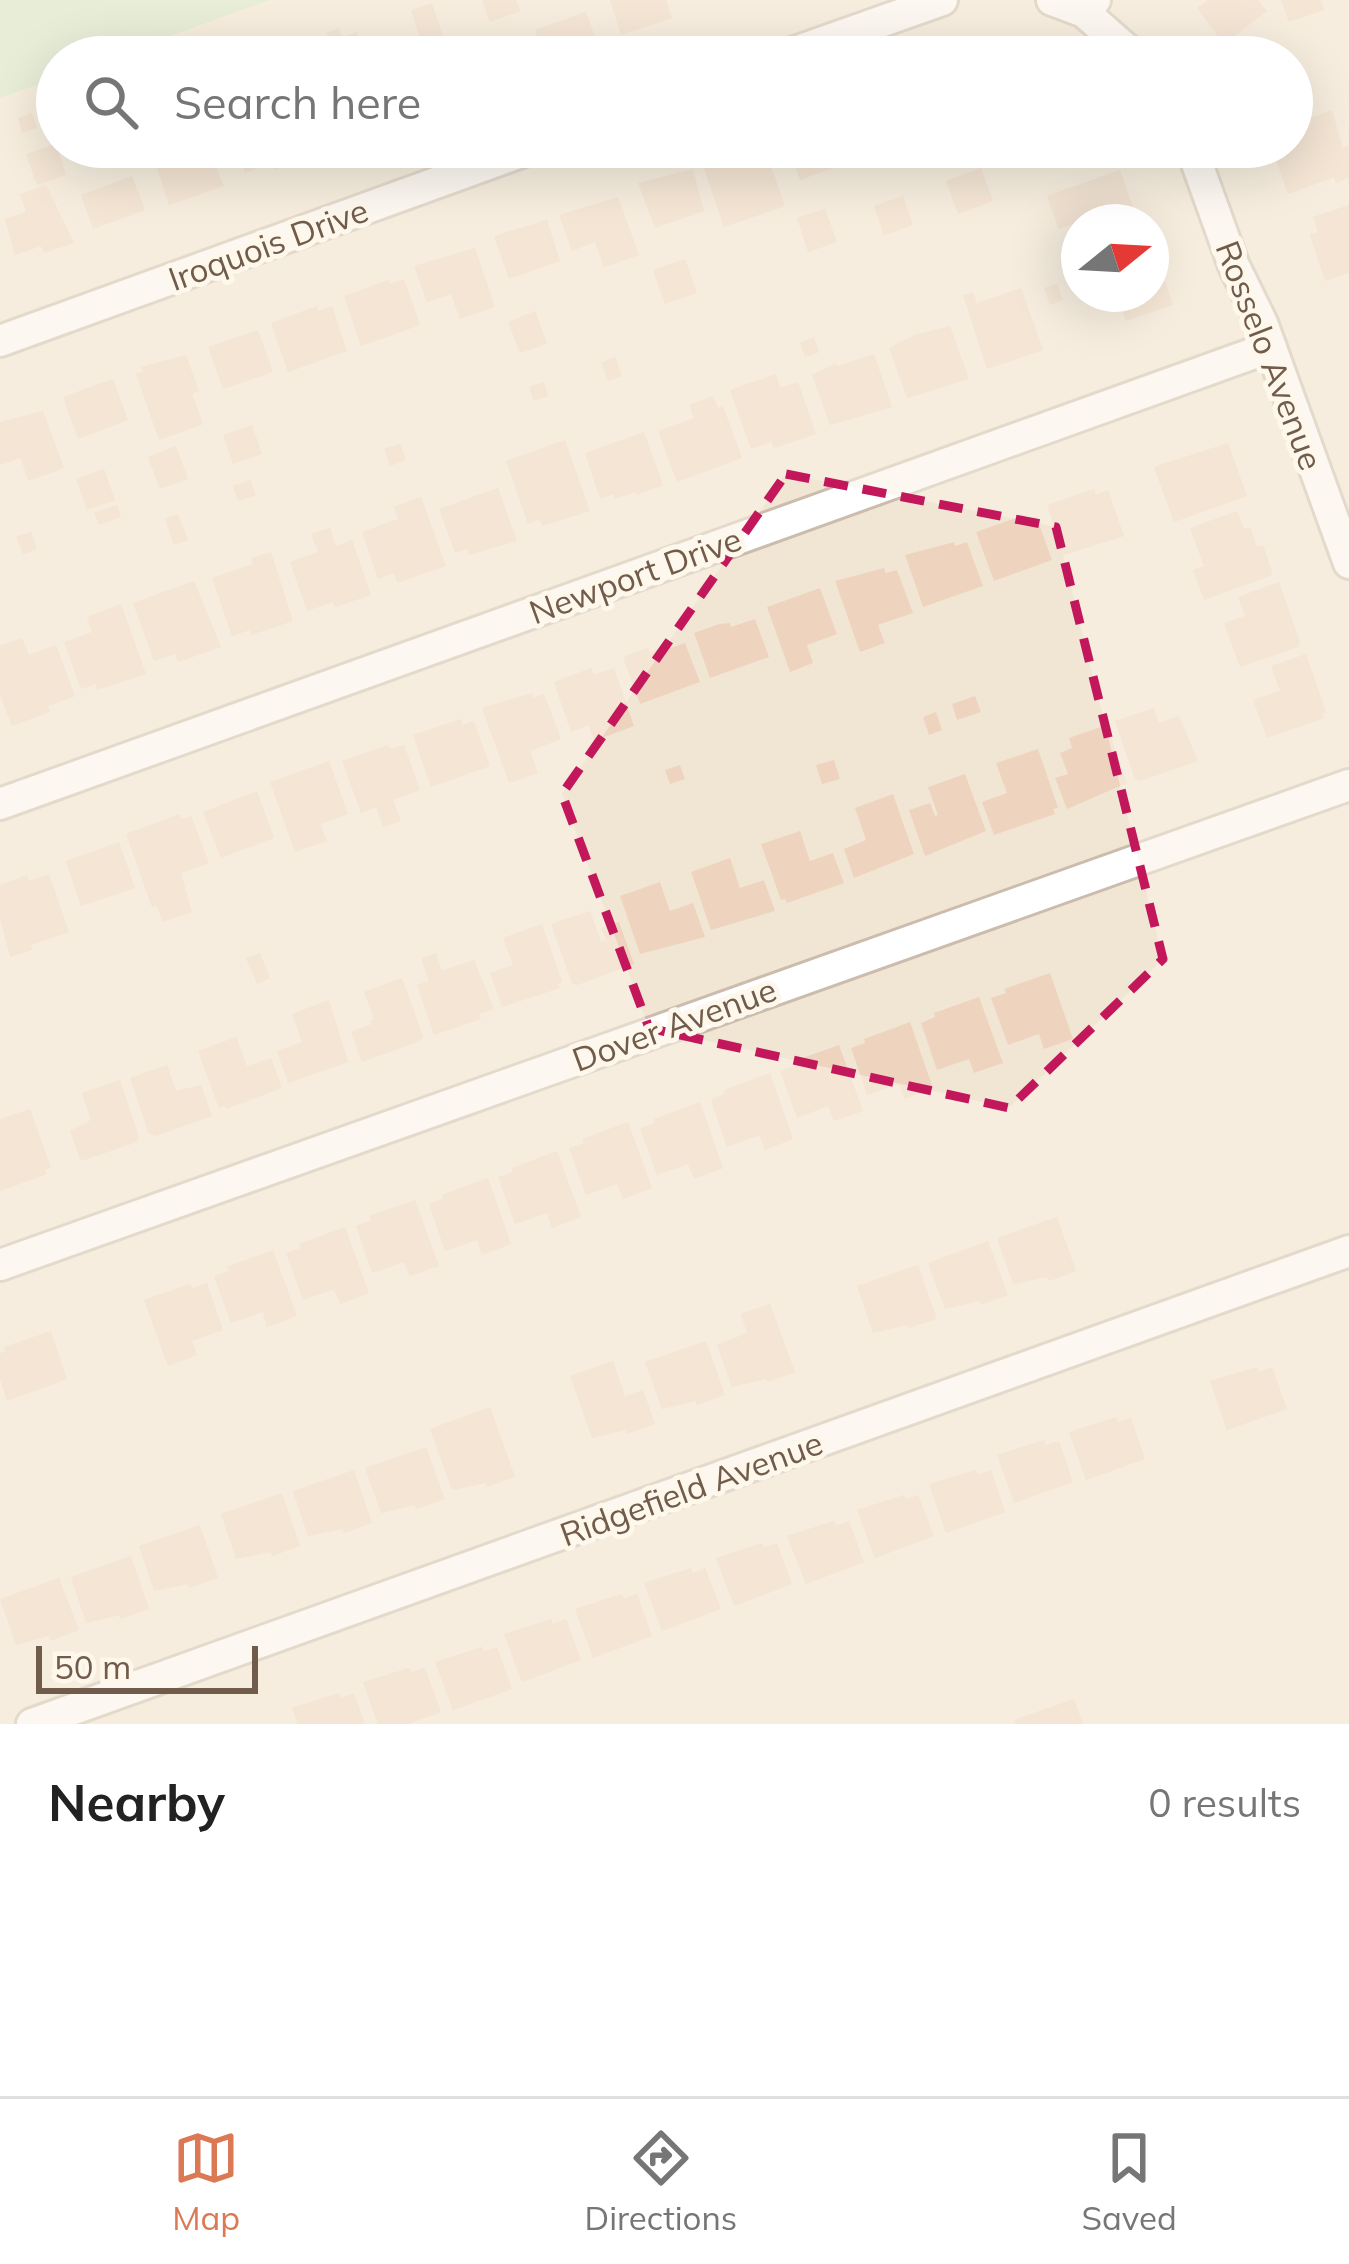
<!DOCTYPE html>
<style>
body{margin:0;font-family:Mulish,sans-serif;background:#f2f2f2;color:#222}
.compass{position:absolute;left:1061px;top:204px;width:108px;height:108px;border-radius:50%;background:#fff;box-shadow:0 12px 48px #0002;rotate:72deg}
.scale{position:absolute;left:36px;bottom:30px;width:222px;box-sizing:border-box;padding-left:12px;border:6px solid #715c4c;border-top:0;font-size:33px;line-height:42px;white-space:nowrap;color:#715c4c;-webkit-text-stroke:9px #fef7eb;paint-order:stroke}
.list{margin:0;padding:0;list-style:none}
h2{display:flex;justify-content:space-between;align-items:center;height:156px;margin:0;padding:0 48px;font-size:51px}
h2 small{font-size:39px;font-weight:400;color:#767676}
.icon{flex:none;width:66px;height:66px;fill:none;stroke:currentColor;stroke-width:2;stroke-linecap:round;stroke-linejoin:round}
.map{position:relative;flex:none;width:1349px;height:1724px;overflow:hidden}
.search{position:absolute;background:#fff;box-shadow:0 12px 48px #0002;left:36px;right:36px;top:36px;height:132px;display:flex;align-items:center;gap:30px;box-sizing:border-box;padding:0 42px;border-radius:66px;color:#767676;font-size:45px}
.sheet{height:372px;background:#fff}
nav{display:flex;justify-content:space-around;align-items:center;box-sizing:border-box;height:168px;border-top:3px solid #e0e0e0;background:#fff;font-size:33px;color:#767676}
nav a{display:grid;justify-items:center;gap:6px}
nav .on{color:#db7954}
.map>svg:first-child{display:block}
.residential{fill:#f1e6d4;fill-rule:evenodd}
.green{fill:#d1e7c5}
.building{fill:#eed4bf}
.lines{fill:none;stroke-linecap:round;stroke-linejoin:round}
.minor-casing{stroke:#cbbcad;stroke-width:36}
.minor{stroke:#fff;stroke-width:30}
.marked{fill:none;stroke:#c2185b;stroke-width:9;stroke-dasharray:24 15;stroke-linejoin:round}
.labels{text-anchor:middle;dominant-baseline:central;stroke-width:10;stroke-linejoin:round;paint-order:stroke}
.street-label{font-size:33px;fill:#715c4c;stroke:#fef7eb}
</style>
<div class="map">
<svg width="1349" height="1724" viewBox="0 0 1349 1724">
<rect width="100%" height="100%" fill="#faf3e5"/>
<!-- residential -->
<path class="residential" d="M270 0H1349V1724H0V98L57 78V147H1292V57H113ZM1079 222H1151V294H1079Z"/>
<!-- green -->
<path class="green" d="M0 0H270L113 57H57V78L0 98Z"/>
<!-- building -->
<path class="building" d="M482 0H516L520 11 490 22Z
M610 0H666L672 18 621 35Z
M1208 0H1258L1267 11 1224 44 1197 8Z
M1281 0H1320L1324 10 1289 22Z
M432 3 446 46 425 53 411 10Z
M586 12 600 51 584 57 577 54 545 57 535 30Z
M339 28 342 38 357 32 366 57H332L326 33Z
M512 43 516 57H471V56Z
M1332 110 1343 148 1349 146V178L1336 183 1334 177 1288 194 1274 154 1279 152 1278 147H1292V124Z
M32 113 37 128 22 133 18 118Z
M56 144 66 175 37 185 26 154Z
M108 147H146V148L112 159Z
M236 147H293L298 161 274 170 271 163 245 173Z
M764 147 785 206 724 227 703 166Z
M788 147H845L850 162 800 180Z
M884 147H904L907 157 889 163Z
M1062 147H1097L1088 162Z
M209 151 224 186 169 205 157 168Z
M981 168 993 201 958 214 946 181Z
M693 169 704 211 655 228 638 183Z
M1120 170 1138 222H1079L1078 236 1074 224 1059 229 1047 196Z
M132 176 145 210 93 229 81 195Z
M46 185 74 243 44 253 41 246 15 255 5 219 26 212 20 194Z
M903 196 913 225 884 235 874 206Z
M618 197 639 255 604 267 595 242 572 251 559 215Z
M1349 205V273L1325 281 1310 235 1318 232 1313 217Z
M825 209 837 242 808 252 797 218Z
M547 220 560 261 509 279 494 236Z
M475 248 495 307 460 319 451 294 427 302 414 266Z
M1155 252 1173 305 1126 321 1117 294H1151V253Z
M685 259 697 293 665 304 653 270Z
M404 279 420 325 361 346 344 296 389 280 390 284Z
M1057 284 1063 300 1050 305 1044 288Z
M1021 288 1043 350 987 369 963 295 973 292 977 303Z
M317 306 318 311 332 306 347 351 288 372 271 323Z
M535 311 547 344 520 353 508 322Z
M950 326 969 379 907 398 889 348 914 335Z
M258 330 273 372 223 389 208 347Z
M814 337 819 352 805 357 800 343Z
M874 354 892 407 830 425 812 375 836 363 837 366Z
M186 355 199 391 192 394 203 424 159 440 136 374 143 372 141 367Z
M615 357 622 376 608 381 601 363Z
M776 374 780 388 798 382 816 434 774 448 771 442 751 449 730 390Z
M113 379 128 420 78 439 63 397Z
M544 382 548 396 534 401 529 387Z
M713 396 718 408 723 406 742 458 677 482 658 431 694 418 689 405Z
M43 411 64 468 28 481 21 458 0 465V422Z
M252 425 262 454 233 464 223 435Z
M644 432 663 485 636 495 635 492 615 499 613 494 600 499 585 453Z
M565 440 590 511 542 526 539 519 528 524 506 461Z
M1228 443 1247 496 1174 522 1154 467Z
M400 444 406 460 390 466 384 449Z
M176 446 188 479 160 489 148 457Z
M104 469 115 500 87 510 76 479Z
M250 480 256 495 238 501 233 486Z
M498 488 517 541 469 555 467 549 455 553 439 509Z
M1094 489 1096 495 1108 490 1124 536 1064 555 1047 505Z
M421 497 446 566 397 583 394 573 378 579 362 532 398 519 394 507Z
M117 505 121 517 99 525 94 513Z
M1237 511 1244 529 1250 527 1257 547 1263 545 1273 575 1204 600 1193 570 1204 566 1190 528Z
M178 514 188 540 174 545 165 519Z
M1024 515 1026 520 1036 516 1052 560 994 581 976 532Z
M330 528 336 546 352 540 371 595 335 607 333 602 307 611 290 562 318 552 311 534Z
M31 532 37 549 23 554 16 537Z
M954 542 955 546 967 542 983 586 923 607 905 555Z
M271 552 293 621 251 635 250 630 232 636 212 578 253 564 251 558Z
M884 568 886 573 897 570 913 613 878 625 885 643 860 652 835 581Z
M194 581 221 647 178 662 175 654 154 661 133 603Z
M1279 582 1300 642 1298 647 1240 667 1224 623 1245 616 1238 597Z
M820 588 837 634 807 645 813 663 790 672 767 607Z
M121 604 146 674 97 690 96 684 81 689 64 642 92 632 87 617Z
M755 619 769 657 710 678 694 633 719 624 730 623 731 627Z
M22 638 29 655 56 645 75 696 48 706 50 712 12 726 0 695V646Z
M685 643 700 682 640 704 623 657 648 648 650 652 660 648 662 651Z
M1306 654 1326 712 1322 714 1324 718 1267 738 1253 700 1280 691 1271 666Z
M591 668 594 675 614 668 634 726 594 741 589 725 571 732 554 682Z
M532 693 533 698 544 694 561 739 530 751 538 773 509 783 482 708Z
M975 696 981 712 957 720 952 704Z
M1154 708 1159 723 1179 716 1198 761 1140 781 1135 779 1115 721Z
M936 712 942 730 929 735 923 717Z
M461 719 463 725 474 721 490 766 431 787 413 735Z
M1106 725 1127 783 1067 809 1055 778 1068 774 1060 753 1072 748 1069 738Z
M388 745 390 749 404 745 420 790 393 800 401 821 383 827 376 807 361 813 342 761Z
M1038 749 1058 808 1053 809 1055 814 994 835 982 802 1007 793 996 763Z
M834 760 840 779 822 784 816 765Z
M329 761 348 814 320 824 327 841 295 852 270 782Z
M680 765 685 779 670 784 665 770Z
M965 774 986 831 925 856 909 810 930 803 935 816 938 815 928 787Z
M257 791 274 838 221 858 203 812Z
M893 794 914 854 854 878 844 849 866 840 855 808Z
M180 814 181 819 191 816 209 863 181 873 192 912 163 922 156 905 152 907 126 834Z
M800 831 810 861 833 853 844 883 787 903 785 899 781 900 761 844Z
M119 842 135 888 81 906 66 861Z
M730 858 740 888 764 880 775 911 711 930 691 872Z
M49 874 69 932 31 945 32 950 10 957 0 919V885L27 875 29 881Z
M660 882 670 911 693 903 705 937 640 954 620 896Z
M590 911 601 942 606 940 601 928 619 922 634 964 577 985 572 983 551 924Z
M542 924 562 982 558 984 560 988 502 1007 490 973 513 965 503 938Z
M260 953 270 978 257 984 246 958Z
M436 953 442 971 474 960 494 1009 479 1014 481 1019 434 1035 417 985 429 981 421 958Z
M1050 973 1073 1039 1044 1049 1039 1034 1008 1045 991 998 1006 993 1004 989Z
M402 978 423 1036 420 1041 362 1062 351 1032 372 1024 370 1021 374 1019 364 992Z
M979 997 1003 1063 974 1073 969 1059 937 1070 921 1023 935 1017 934 1013Z
M329 1000 348 1062 288 1083 277 1051 302 1042 292 1014Z
M910 1022 933 1088 905 1099 899 1084 867 1095 851 1048 865 1043 864 1039Z
M236 1037 247 1066 271 1058 282 1088 226 1109 225 1105 219 1108 198 1051Z
M839 1045 863 1111 834 1121 828 1106 797 1118 780 1071 795 1065 794 1061Z
M167 1065 176 1091 201 1085 212 1116 155 1136 149 1134 130 1078Z
M770 1073 793 1139 765 1150 759 1135 727 1147 711 1100 725 1094 724 1090Z
M120 1080 139 1137 137 1142 81 1161 70 1131 91 1120 82 1093Z
M700 1102 723 1168 694 1179 688 1164 657 1175 640 1128 655 1123 654 1119Z
M30 1109 51 1168 45 1170 47 1174 0 1191V1119Z
M628 1122 652 1188 623 1199 617 1184 586 1195 569 1148 584 1143 582 1139Z
M557 1151 581 1217 552 1228 547 1213 515 1224 498 1177 513 1172 512 1168Z
M488 1178 511 1244 482 1255 477 1240 445 1251 429 1204 443 1199 442 1195Z
M415 1200 439 1266 410 1276 404 1262 372 1273 356 1226 371 1220 369 1216Z
M1057 1217 1076 1271 1049 1281 1047 1277 1013 1284 997 1238Z
M345 1227 369 1293 340 1304 334 1289 303 1300 286 1253 301 1248 299 1244Z
M988 1241 1008 1295 980 1305 979 1301 945 1309 928 1263Z
M273 1250 297 1316 267 1327 263 1312 231 1323 214 1276 229 1271 227 1267Z
M918 1265 937 1319 909 1328 907 1325 873 1333 857 1286Z
M207 1283 223 1330 192 1341 197 1355 168 1366 144 1300 190 1284 192 1288Z
M770 1304 795 1372 768 1382 766 1379 732 1387 717 1345 747 1333 741 1314Z
M51 1331 67 1379 7 1401 0 1379V1353L5 1352 4 1347Z
M706 1341 725 1395 697 1405 696 1401 662 1409 645 1362Z
M613 1361 625 1396 643 1390 655 1424 627 1434 626 1430 592 1438 570 1376Z
M1257 1367 1259 1372 1272 1367 1287 1409 1227 1430 1210 1381Z
M490 1407 515 1477 487 1487 486 1483 452 1490 430 1429Z
M1116 1417 1118 1422 1131 1418 1145 1459 1086 1480 1069 1432Z
M1044 1440 1046 1445 1059 1441 1073 1482 1014 1503 997 1455Z
M426 1447 445 1499 416 1509 415 1505 381 1513 365 1468Z
M354 1470 372 1523 344 1533 342 1529 308 1536 293 1491Z
M976 1470 978 1475 991 1470 1005 1512 946 1533 929 1484Z
M282 1493 300 1546 272 1556 271 1552 236 1559 221 1514Z
M904 1495 906 1499 918 1495 934 1536 875 1558 857 1510Z
M834 1521 836 1526 849 1521 864 1562 806 1584 787 1536Z
M200 1525 218 1578 189 1588 188 1584 154 1591 139 1546Z
M762 1543 764 1548 777 1543 792 1584 734 1606 716 1558Z
M131 1556 149 1609 121 1619 120 1615 86 1623 71 1577Z
M691 1568 693 1573 705 1568 721 1609 662 1631 644 1583Z
M59 1578 79 1630 50 1641 49 1636 16 1645 0 1599Z
M622 1594 624 1599 637 1594 652 1636 593 1658 575 1609Z
M551 1619 553 1624 566 1619 581 1660 522 1682 504 1634Z
M482 1647 484 1652 497 1647 512 1689 453 1710 435 1662Z
M409 1668 411 1672 425 1668 441 1712 408 1724H378L363 1682Z
M339 1693 341 1698 354 1693 365 1724H298L292 1708Z
M1074 1699 1083 1724H1015L1014 1720Z"/>
<g class="lines">
<defs>
<path id="minor" d="M1052 0 1084 12 1095 0
M1084 12 1135 57
M781 57 942 0
M1191 147 1234 266 1262 323 1349 563
M0 341 535 147
M0 804 1271 347
M0 1265 1349 785
M32 1724 1349 1251"/>
</defs>
<!-- minor casing -->
<use href="#minor" class="minor-casing"/>
<!-- minor -->
<use href="#minor" class="minor"/>
</g>
<!-- marked area -->
<path d="M0 0H1349V1724H0ZM786 474 1056 527 1163 959 1009 1108 649 1028 562 794Z" fill="#faf3e5" fill-opacity=".55" fill-rule="evenodd"/>
<path class="marked" d="M786 474 1056 527 1163 959 1009 1108 649 1028 562 794Z"/>
<g class="labels">
<!-- street labels -->
<g class="street-label">
<text transform="translate(268 244) rotate(-20)">Iroquois Drive</text>
<text transform="translate(1270 355) rotate(69)">Rosselo Avenue</text>
<text transform="translate(635 575) rotate(-20)">Newport Drive</text>
<text transform="translate(674 1024) rotate(-20)">Dover Avenue</text>
<text transform="translate(691 1488) rotate(-20)">Ridgefield Avenue</text>
</g>
</g>
</svg>
<svg class="compass" viewBox="-18 -18 36 36"><path d="M0-13l5 13h-10z" fill="#e53935"/><path d="M0 13l5-13h-10z" fill="#767676"/></svg>
<div class="scale">50 m</div>
<div class="search"><svg class="icon" aria-label="search" viewBox="0 0 24 24"><circle cx="10" cy="10" r="6"/><path d="M15 15l6 6"/></svg>Search here</div>
</div>
<section class="sheet">
<h2>Nearby<small>0 results</small></h2>
<ul class="list">
</ul>
</section>
<nav>
<a class="on"><svg class="icon" aria-label="map" viewBox="0 0 24 24"><path d="M3 6l6-2 6 2 6-2v14l-6 2-6-2-6 2zM9 4v14M15 6v14"/></svg>Map</a>
<a><svg class="icon" aria-label="directions" viewBox="0 0 24 24"><path d="M12 3l9 9-9 9-9-9zM9 14v-3h6M13 9l2 2-2 2"/></svg>Directions</a>
<a><svg class="icon" aria-label="saved" viewBox="0 0 24 24"><path d="M7 4h10v16l-5-4-5 4z"/></svg>Saved</a>
</nav>
